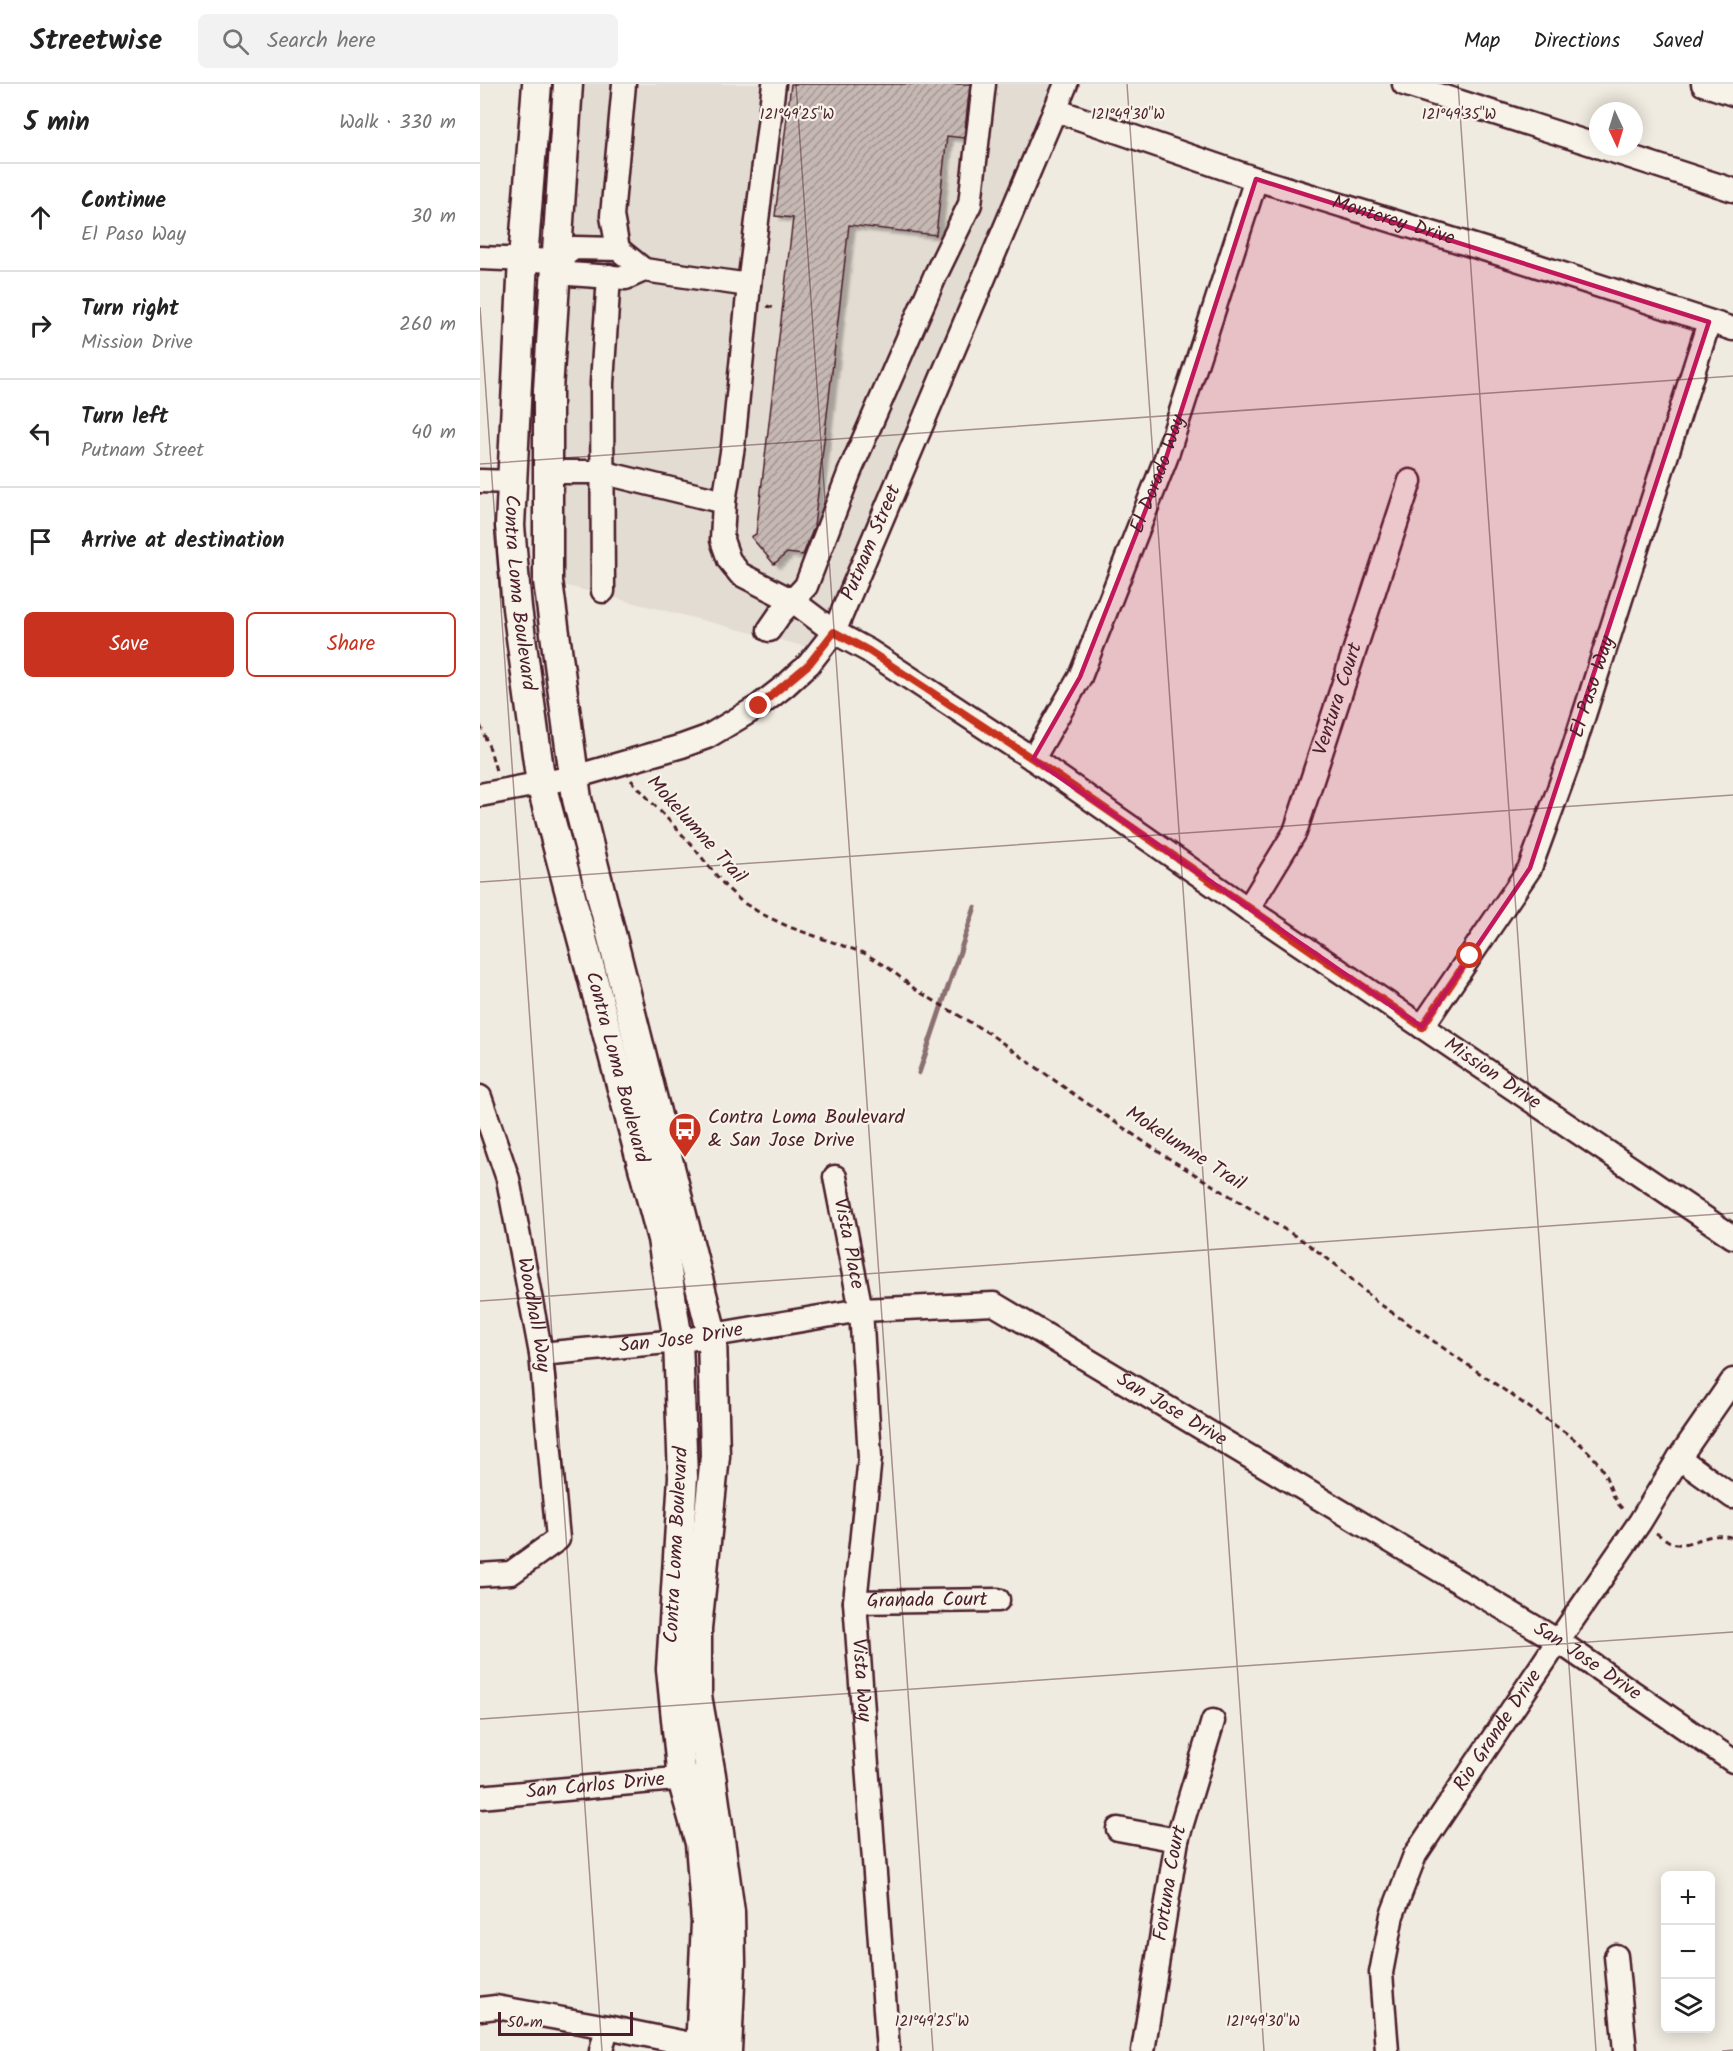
<!DOCTYPE html>
<meta charset="utf-8">
<style>
body{margin:0;font-family:Kalam,sans-serif;background:#f2f2f2;color:#222}
.controls{position:absolute;right:18px;bottom:18px;display:grid;overflow:hidden;border-radius:9px;box-shadow:0 3px 15px #0003}
.controls button{width:54px;height:54px;display:grid;place-items:center;padding:0;border:0;border-bottom:2px solid #e0e0e0;background:#fff;color:#222;font:30px sans-serif}
.compass{position:absolute;left:1109px;top:18px;width:54px;height:54px;border-radius:50%;background:#fff;box-shadow:0 3px 15px #0003;rotate:176deg}
.scale{position:absolute;left:18px;bottom:15px;width:135px;box-sizing:border-box;padding-left:6px;border:3px solid #4a1f2b;border-top:0;font-size:16px;line-height:21px;white-space:nowrap;color:#4a1f2b;-webkit-text-stroke:4px #f7f3e8;paint-order:stroke}
.stop{position:absolute;width:18px;height:18px;margin:-14px;border:4px solid #c8321e;border-radius:50%;background:#fff}
.stop.end{background:#c8321e;border-color:#fff;box-shadow:0 2px 6px #0008}
.list{margin:0;padding:0;list-style:none}
h2{display:flex;justify-content:space-between;align-items:center;height:78px;margin:0;padding:0 24px;font-size:26px}
h2 small{font-size:20px;font-weight:400;color:#767676}
.list li{display:grid;grid-template-columns:39px 1fr auto;gap:18px;align-items:center;box-sizing:border-box;height:108px;padding:0 24px;border-top:2px solid #e0e0e0}
.list b{display:block;font-size:22px;white-space:nowrap}
.list p{margin:0;font-size:20px;white-space:nowrap;color:#767676}
.list em{font-size:20px;font-style:normal;color:#767676}
.actions{display:flex;gap:12px;padding:18px 24px}
.actions a{flex:1;padding:14px 0;border:2px solid #c8321e;border-radius:9px;text-align:center;font-size:21px;color:#c8321e}
.actions .main{background:#c8321e;color:#fff}
.icon{flex:none;width:33px;height:33px;fill:none;stroke:currentColor;stroke-width:2;stroke-linecap:round;stroke-linejoin:round}
.map{position:relative;flex:none;width:1253px;height:1967px;overflow:hidden}
header{display:flex;align-items:center;gap:36px;box-sizing:border-box;height:84px;padding:0 30px;background:#fff;border-bottom:2px solid #e0e0e0}
header strong{font-size:28px}
nav{display:flex;gap:33px;margin-inline-start:auto;font-size:21px}
.search{width:420px;height:54px;background:#f2f2f2;display:flex;align-items:center;gap:15px;box-sizing:border-box;padding:0 21px;border-radius:9px;color:#767676;font-size:22px}
main{display:flex}
aside{flex:1;background:#fff}
.map>svg:first-child{display:block}
.built{fill:#e3dcd2}
.lines{fill:none;stroke-linecap:round;stroke-linejoin:round}
.stream{stroke:#8b6f72;stroke-width:5}
.building{fill:url(#building-hatch);stroke:#4a1f2b;stroke-width:1.5;filter:url(#shadow)}
.minor-casing{stroke:#4a1f2b;stroke-width:27}
.major-casing{stroke:#4a1f2b;stroke-width:33}
.path{stroke:#4a1f2b;stroke-width:3;stroke-dasharray:6 4.5;stroke-linecap:butt}
.minor{stroke:#f7f3e8;stroke-width:22}
.major{stroke:#f7f3e8;stroke-width:28}
.route{stroke:#c8321e;stroke-width:8}
.marked{fill:#c2185b;fill-opacity:0.2;stroke:#c2185b;stroke-width:4.5;stroke-linejoin:round}
.ticks{fill:none;stroke:#4a1f2b;stroke-width:1.5;stroke-opacity:0.45}
.labels{text-anchor:middle;dominant-baseline:central;stroke-width:4.5;stroke-linejoin:round;paint-order:stroke}
.street-label{font-size:20px;fill:#4a1f2b;stroke:#f7f3e8}
.poi-label{font-size:20px;fill:#4a1f2b;stroke:#f7f3e8;text-anchor:start}
.ticks-label{font-size:15px;text-anchor:middle;fill:#4a1f2b;stroke:#f7f3e8;stroke-width:4.5;stroke-linejoin:round;paint-order:stroke}
</style>
<header>
<strong>Streetwise</strong>
<div class="search"><svg class="icon" aria-label="search" viewBox="0 0 24 24"><circle cx="10" cy="10" r="6"/><path d="M15 15l6 6"/></svg>Search here</div>
<nav><a>Map</a><a>Directions</a><a>Saved</a></nav>
</header>
<main>
<aside>
<h2>5 min<small>Walk · 330 m</small></h2>
<ul class="list">
<li><svg class="icon" aria-label="ahead" viewBox="0 0 24 24"><path d="M12 20V5M6 11l6-6 6 6"/></svg><div><b>Continue</b><p>El Paso Way</p></div><em>30 m</em></li>
<li><svg class="icon" aria-label="right" viewBox="0 0 24 24"><path d="M7 20v-9h11M14 6l5 5-5 5"/></svg><div><b>Turn right</b><p>Mission Drive</p></div><em>260 m</em></li>
<li><svg class="icon" aria-label="left" viewBox="0 0 24 24"><path d="M17 20v-9H6M10 6l-5 5 5 5"/></svg><div><b>Turn left</b><p>Putnam Street</p></div><em>40 m</em></li>
<li><svg class="icon" aria-label="arrive" viewBox="0 0 24 24"><path d="M6 21V4h12l-3 4 3 4H6"/></svg><div><b>Arrive at destination</b></div></li>
</ul>
<div class="actions"><a class="main">Save</a><a>Share</a></div>
</aside>
<div class="map">
<svg width="1253" height="1967" viewBox="0 0 1253 1967">
<defs>
<pattern id="building-hatch" width="6" height="6" patternUnits="userSpaceOnUse" patternTransform="scale(1.5)"><rect width="6" height="6" fill="#c6b8b3"/><path d="M-1 1l2-2M0 6l6-6M5 7l2-2" fill="none" stroke="#a39592"/></pattern>
<filter id="shadow"><feDropShadow dx="6" dy="4" stdDeviation="1.5" flood-color="#0004"/></filter>
</defs>
<rect width="100%" height="100%" fill="#f0ebe0"/>
<filter id="ink" filterUnits="userSpaceOnUse"><feTurbulence type="fractalNoise" baseFrequency=".0167" numOctaves="2"/><feDisplacementMap in="SourceGraphic" scale="12" xChannelSelector="R" yChannelSelector="G"/><feConvolveMatrix kernelMatrix="1 2 1 2 8 2 1 2 1" color-interpolation-filters="sRGB"/></filter>
<g filter="url(#ink)">
<!-- built -->
<path class="built" d="M88 0H586L339 566 68 497Z"/>
<g class="lines">
<!-- stream -->
<path class="stream" d="M439 989 495 823"/>
</g>
<!-- building -->
<path class="building" d="M311 0H490L484 54 467 52 456 151 369 141 334 443 323 471 307 469 294 480 271 453 276 450 313 134 295 132Z"/>
<g class="lines">
<defs>
<g id="minor">
<path id="s1" d="M294 0 269 201 253 362 244 418 242 456 249 476 260 490 313 517 354 548 389 567 553 675 768 825 1253 1153"/>
<path d="M924 0 1118 62"/>
<path d="M1223 0 1253 10"/>
<path id="s2" d="M575 26 776 95 1030 173 1253 245"/>
<path d="M1120 63 1253 106"/>
<path d="M138 165 132 132 144 0"/>
<path d="M0 174 77 177 94 164 138 165 164 186 146 194 89 190 77 177"/>
<path d="M164 186 269 201"/>
<path d="M67 388H121L244 418"/>
<path d="M0 397 32 398"/>
<path d="M123 507 122 299 129 192"/>
<path d="M289 546 300 530 326 502 370 387 456 190 490 120 504 0"/>
<path id="s3" d="M553 675 600 593 686 374 776 95"/>
<path id="s4" d="M0 711 94 693 202 662 227 653 279 622 306 601 329 580 354 548 586 0"/>
<path id="s5" d="M768 825 815 748 930 397"/>
<path id="s6" d="M942 943 1050 784 1092 669 1229 238"/>
<path id="s7" d="M0 1013 28 1095 61 1270 78 1455 31 1489 0 1491"/>
<path id="s8" d="M355 1093 381 1226 390 1373 375 1518 408 1967"/>
<path id="s9" d="M61 1270 198 1257 381 1226 514 1220 1078 1557 1253 1677"/>
<path d="M1199 1374 1253 1413"/>
<path id="s10" d="M375 1518 518 1516"/>
<path id="s11" d="M0 1713 217 1693"/>
<path d="M638 1745 697 1756"/>
<path d="M1136 1872 1145 1967"/>
<path d="M0 1925 16 1923 127 1943 235 1965"/>
<path d="M121 1967 127 1943"/>
<path id="s12" d="M663 1967 697 1756 733 1637"/>
<path id="s13" d="M907 1967 901 1889 912 1831 935 1771 1078 1557 1160 1438 1199 1374 1253 1296"/>
</g>
<g id="major">
<path id="s14" d="M57 0 43 175 30 442 37 524 61 700 182 1155 198 1257 203 1393 191 1585 202 1695 220 1759 226 1838 220 1967"/>
<path d="M88 0 68 306V497L97 715 232 1250 235 1372 217 1544V1612L231 1691 250 1828 251 1878 247 1967"/>
</g>
</defs>
<!-- minor casing -->
<use href="#minor" class="minor-casing"/>
<!-- major casing -->
<use href="#major" class="major-casing"/>
<!-- path -->
<path class="path" d="M287 222 294 224
M0 641 10 665 16 687
M151 696 210 759 245 802 262 818 282 830 309 843 384 869 406 882 436 906 510 950 595 1011 685 1072 825 1158 856 1181 897 1218 1089 1351C1103 1362 1116 1373 1124 1389 1131 1402 1132 1416 1144 1426
M1176 1449C1181 1452 1187 1457 1192 1459 1210 1465 1228 1445 1253 1454"/>
<!-- minor -->
<use href="#minor" class="minor"/>
<!-- major -->
<use href="#major" class="major"/>
</g>
</g>
<g class="lines" filter="url(#ink)">
<!-- route -->
<path class="route" d="M279 622 329 580 354 548 389 567 553 675 942 943 990 872"/>
</g>
<!-- marked area -->
<path class="marked" d="M776 95 1229 238 1050 784 942 943 553 675 600 593 686 374Z"/>
<!-- ticks -->
<path class="ticks" d="M316 0 453 1967M647 0 784 1967M978 0 1116 1967M0 223 122 1967M0 380 1253 292M0 798 1253 711M0 1217 1253 1129M0 1635 1253 1548M1242 1967 1253 1966"/>
<!-- icons -->
<defs>
<symbol id="bus-pin" viewBox="-11 -11 22 30"><path d="M0 17L-7.5 6A9.5 9.5 0 1 1 7.5 6Z" fill="#c8321e" stroke="#f7f3e8"/><path d="M-5-6H5V4H4V6H2V4H-2V6H-4V4H-5ZM-3.5-4V0h7V-4ZM-3.5 1.2v1.5H-2V1.2ZM2 1.2v1.5H3.5V1.2Z" fill="#fff"/></symbol>
</defs>
<g fill-rule="evenodd">
<use href="#bus-pin" x="186" y="1026" width="38" height="52"/>
</g>
<g class="labels">
<!-- street labels -->
<g class="street-label">
<text stroke="none"><textPath href="#s2" startOffset="356">Monterey Drive</textPath></text>
<text stroke="none"><textPath href="#s3" startOffset="312">El Dorado Way</textPath></text>
<text stroke="none"><textPath href="#s4" startOffset="498">Putnam Street</textPath></text>
<text stroke="none"><textPath href="#s14" startOffset="510">Contra Loma Boulevard</textPath></text>
<text stroke="none"><textPath href="#s6" startOffset="384">El Paso Way</textPath></text>
<text stroke="none"><textPath href="#s5" startOffset="230">Ventura Court</textPath></text>
<text transform="translate(216 746) rotate(48)">Mokelumne Trail</text>
<text stroke="none"><textPath href="#s14" startOffset="996">Contra Loma Boulevard</textPath></text>
<text stroke="none"><textPath href="#s1" startOffset="1402">Mission Drive</textPath></text>
<text transform="translate(705 1065) rotate(33)">Mokelumne Trail</text>
<text stroke="none"><textPath href="#s8" startOffset="68">Vista Place</textPath></text>
<text stroke="none"><textPath href="#s7" startOffset="225">Woodhall Way</textPath></text>
<text stroke="none"><textPath href="#s9" startOffset="141">San Jose Drive</textPath></text>
<text stroke="none"><textPath href="#s9" startOffset="663">San Jose Drive</textPath></text>
<text transform="translate(197 1461) rotate(-87)">Contra Loma Boulevard</text>
<text stroke="none"><textPath href="#s10" startOffset="72">Granada Court</textPath></text>
<text stroke="none"><textPath href="#s9" startOffset="1149">San Jose Drive</textPath></text>
<text stroke="none"><textPath href="#s8" startOffset="507">Vista Way</textPath></text>
<text stroke="none"><textPath href="#s13" startOffset="351">Rio Grande Drive</textPath></text>
<text stroke="none"><textPath href="#s11" startOffset="116">San Carlos Drive</textPath></text>
<text stroke="none"><textPath href="#s12" startOffset="170">Fortuna Court</textPath></text>
</g>
<!-- poi labels -->
<g class="poi-label">
<text x="228" y="1034">Contra Loma Boulevard<tspan x="228" dy="23">&amp; San Jose Drive</tspan></text>
</g>
</g>
<g class="ticks-label">
<text x="317" y="35">121°49'25"W</text>
<text x="648" y="35">121°49'30"W</text>
<text x="979" y="35">121°49'35"W</text>
<text x="452" y="1942">121°49'25"W</text>
<text x="783" y="1942">121°49'30"W</text>
</g>
</svg>
<div class="controls">
<button>+</button>
<button>−</button>
<button><svg class="icon" aria-label="layers" viewBox="0 0 24 24"><path d="M12 4l9 5-9 5-9-5zM3 14l9 5 9-5"/></svg></button>
</div>
<svg class="compass" viewBox="-18 -18 36 36"><path d="M0-13l5 13h-10z" fill="#e53935"/><path d="M0 13l5-13h-10z" fill="#767676"/></svg>
<div class="scale">50 m</div>
<div class="stop" style="left:990px;top:872px"></div>
<div class="stop end" style="left:279px;top:622px"></div>
</div>
</main>
